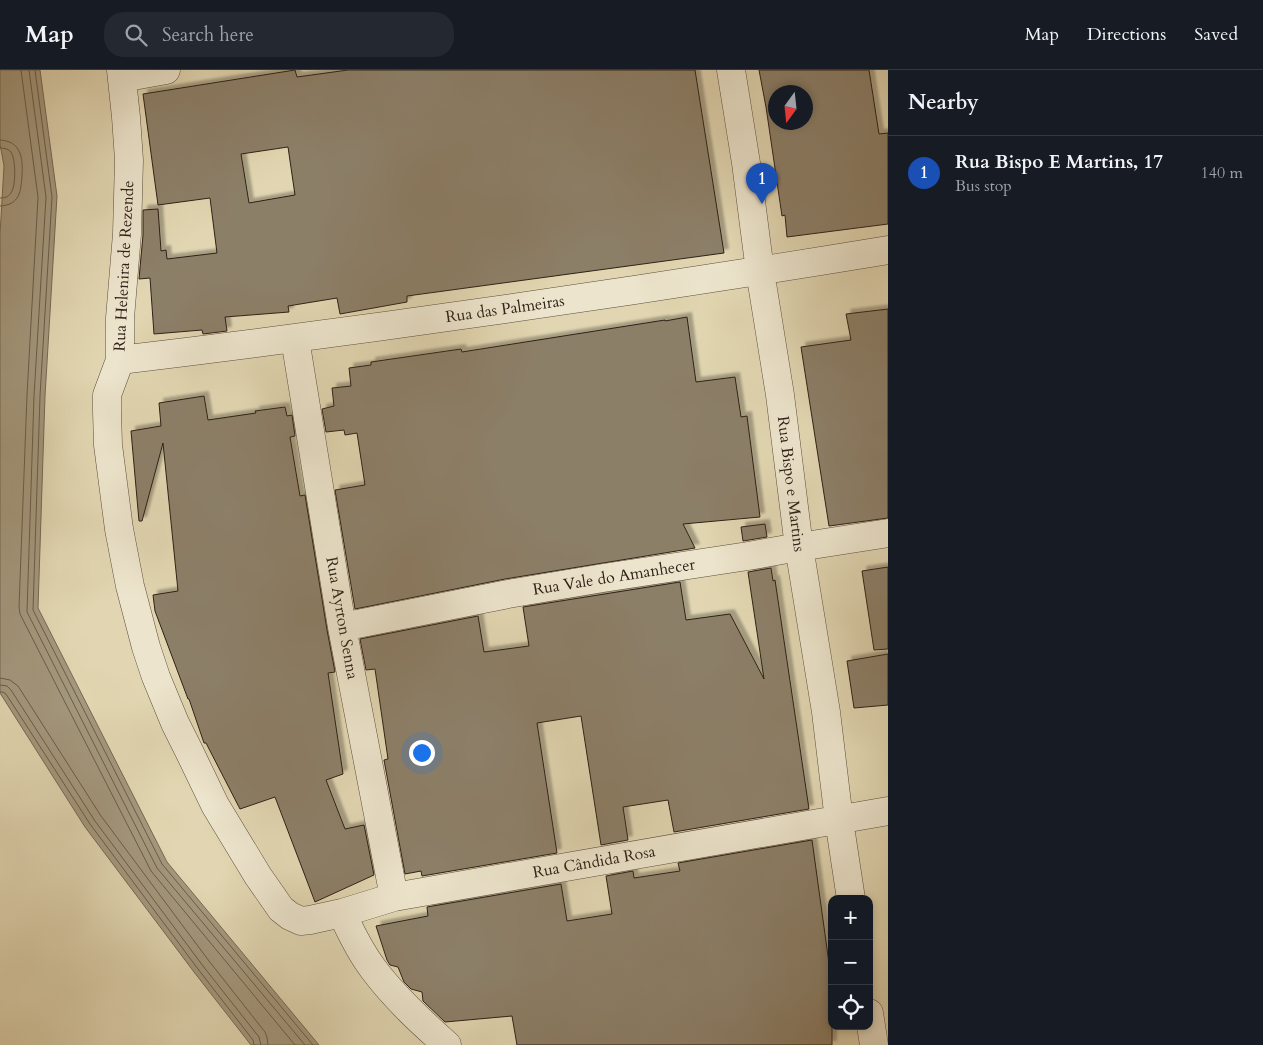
<!DOCTYPE html>
<meta charset="utf-8">
<style>
body{margin:0;font-family:Cardo,serif;background:#242831;color:#f1f3f6}
.controls{position:absolute;right:15px;bottom:15px;display:grid;overflow:hidden;border-radius:10px;box-shadow:0 2px 8px #0003}
.controls button{width:45px;height:45px;display:grid;place-items:center;padding:0;border:0;border-bottom:1px solid #363941;background:#171b24;color:#f1f3f6;font:25px sans-serif}
.compass{position:absolute;left:768px;top:15px;width:45px;height:45px;border-radius:50%;background:#171b24;box-shadow:0 2px 8px #0003;rotate:195deg}
.you{position:absolute;left:421px;top:682px;width:18px;height:18px;margin:-12px;border:4px solid #fff;border-radius:50%;background:#1a73e8;box-shadow:0 0 0 8px #1a73e833}
.badge{display:grid;place-items:center;width:32px;height:32px;border-radius:50%;background:#ea580c;color:#fff;font-size:16px;font-weight:700}
.pin{position:absolute;translate:-50% -41px;filter:drop-shadow(0 1px 2px #0008)}
.pin::after{content:'';position:absolute;top:26px;width:18px;height:15px;background:inherit;clip-path:polygon(0 0,100% 0,50% 100%)}
.list{margin:0;padding:0;list-style:none}
h2{display:flex;justify-content:space-between;align-items:center;height:65px;margin:0;padding:0 20px;font-size:21px}
h2 small{font-size:16px;font-weight:400;color:#9ea1a6}
.list li{display:grid;grid-template-columns:32px 1fr auto;gap:15px;align-items:center;box-sizing:border-box;height:75px;padding:0 20px;border-top:1px solid #363941}
.list b{display:block;font-size:19px;white-space:nowrap}
.list p{margin:0;font-size:16px;white-space:nowrap;color:#9ea1a6}
.list em{font-size:16px;font-style:normal;color:#9ea1a6}
.icon{flex:none;width:28px;height:28px;fill:none;stroke:currentColor;stroke-width:2;stroke-linecap:round;stroke-linejoin:round}
.map{position:relative;flex:none;width:888px;height:975px;overflow:hidden}
header{display:flex;align-items:center;gap:30px;box-sizing:border-box;height:70px;padding:0 25px;background:#171b24;border-bottom:1px solid #363941}
header strong{font-size:24px}
nav{display:flex;gap:28px;margin-inline-start:auto;font-size:18px}
.search{width:350px;height:45px;background:#242831;display:flex;align-items:center;gap:12px;box-sizing:border-box;padding:0 18px;border-radius:20px;color:#9ea1a6;font-size:19px}
main{display:flex}
aside{flex:1;background:#171b24}
.map>svg:first-child{display:block}
.water{fill:#a4987d;stroke:#756854}
.lines{fill:none;stroke-linecap:round;stroke-linejoin:round}
.shore{stroke:#6a5c4a;stroke-width:1}
.building{fill:#8c7f67;stroke:#2f2117;fill-rule:evenodd;filter:url(#shadow)}
.minor-casing{stroke:#5c4e3e;stroke-width:29}
.minor{stroke:#ece4cc;stroke-width:28}
.labels{text-anchor:middle;dominant-baseline:central;stroke-width:4;stroke-linejoin:round;paint-order:stroke}
.street-label{font-size:16px;fill:#2f2117;stroke:#ece4cc}
</style>
<header>
<strong>Map</strong>
<div class="search"><svg class="icon" aria-label="search" viewBox="0 0 24 24"><circle cx="10" cy="10" r="6"/><path d="M15 15l6 6"/></svg>Search here</div>
<nav><a>Map</a><a>Directions</a><a>Saved</a></nav>
</header>
<main>
<div class="map">
<svg width="888" height="975" viewBox="0 0 888 975">
<defs>
<filter id="shadow"><feDropShadow dx="4.5" dy="-4.5" stdDeviation="1" flood-color="#0004"/></filter>
</defs>
<rect width="100%" height="100%" fill="#e1d6b1"/>
<filter id="stains"><feTurbulence type="fractalNoise" baseFrequency=".004" numOctaves="4"/><feColorMatrix values="0 0 0 0 .2 0 0 0 0 .09 0 0 0 0 .02 0 0 0 .5 -.17"/></filter>
<radialGradient id="worn" r=".72"><stop offset=".6" stop-color="#630" stop-opacity="0"/><stop offset="1" stop-color="#630" stop-opacity=".3"/></radialGradient>
<!-- water -->
<path class="water" d="M0 0H40L57 126 45 326 38 538 167 792 319 975H251L194 902 85 757 0 623V164L4 96 0 74Z"/>
<g class="lines">
<!-- shore -->
<path class="shore" d="M21 0 38 127 27 325 19 537 20 544 151 801 295 975
M29 0 46 127 34 326 27 542 157 798 305 975
M35 0 52 127 40 326 33 540 162 794 313 975
M0 70C21 71 23 88 22 105 21 121 20 135 0 136
M0 78C5 78 8 79 11 82 16 89 16 117 11 123 8 127 5 128 0 128
M0 608 10 610 18 616 101 746 209 891 265 962 267 967 268 975
M0 615 7 616 11 620 95 751 203 896 259 967 261 975
M0 622H3L6 624 90 754 198 899 253 970 254 975"/>
</g>
<!-- building -->
<path class="building" d="M295 0 297 7 348 0H695L724 183 407 226V232L340 244 337 228 288 236 289 242 225 247 227 261 203 264 202 260 154 264 150 208 139 209 143 165V140L158 139 161 181 166 180 167 189 217 183 210 128 158 135 143 24ZM288 77 295 125 249 133 241 84Z
M759 0H869L879 64 888 63V154L787 167 785 145 782 146 766 37ZM776 22H806V52H776Z
M888 239V448L829 456 801 277 851 270 846 244Z
M687 247 696 312 735 307 741 347 747 346 760 447 683 454 695 478 505 509 355 539 335 420 365 415 357 363 345 365 344 360 326 362 322 339 334 336 332 318 351 316 349 298 371 295V292L461 279 462 282 665 250V251Z
M204 326 208 350 256 343 255 341 285 337 287 346 292 345 295 366 290 367 300 426 305 425 327 560 335 602 328 603 343 704 326 710 345 759 364 755 374 805 315 832 275 727 240 739 206 673H204L189 629H188L155 541 153 525 178 521 163 373 142 451H139L131 361 161 356 159 333Z
M765 454 767 467 743 471 741 457Z
M888 497V579L874 580 862 501Z
M771 498 773 511 775 510 809 739 674 762 668 730 623 737 628 770 601 775 581 646 537 653 557 783 422 806 421 801 405 804 384 690 388 689 375 599 366 600 360 569 478 546 484 582 529 576 523 537 680 512 686 550 730 544 764 609 748 502Z
M888 584V635L854 638 847 591Z
M812 770 832 915V975H517L512 946 445 952 423 931 422 922 411 919 404 912 398 897 390 895 387 890 376 856 428 846 427 837 561 814 567 851 612 844 606 806 633 801 634 808 680 801 678 793Z"/>
<g class="lines">
<defs>
<path id="minor" d="M121 0 126 47 129 90 127 164 120 248V290L107 325V341L108 375 119 459 130 516 146 577 156 607 175 653 190 683 215 735 258 806 281 839 290 846 301 851 310 850 342 843 394 827 888 741
M731 0 746 93 760 201 780 325 799 477 826 642 839 750 851 829
M122 8 166 0
M295 269 342 557 394 827
M120 290C377 259 633 222 888 180
M342 557 508 524 603 508 748 486 799 477 888 463
M342 843C351 863 361 883 374 900 395 928 421 952 447 975
M869 943 874 975"/>
</defs>
<!-- minor casing -->
<use href="#minor" class="minor-casing"/>
<!-- minor -->
<use href="#minor" class="minor"/>
</g>
<g class="labels">
<!-- street labels -->
<g class="street-label">
<text transform="translate(124 196) rotate(-87)">Rua Helenira de Rezende</text>
<text transform="translate(505 239) rotate(-8)">Rua das Palmeiras</text>
<text transform="translate(791 414) rotate(83)">Rua Bispo e Martins</text>
<text transform="translate(614 507) rotate(-9)">Rua Vale do Amanhecer</text>
<text transform="translate(342 548) rotate(80)">Rua Ayrton Senna</text>
<text transform="translate(594 792) rotate(-10)">Rua Cândida Rosa</text>
</g>
</g>
<rect width="100%" height="100%" filter="url(#stains)"/>
<rect width="100%" height="100%" fill="url(#worn)"/>
</svg>
<div class="controls">
<button>+</button>
<button>−</button>
<button><svg class="icon" aria-label="locate" viewBox="0 0 24 24"><circle cx="12" cy="12" r="6"/><path d="M12 2v4M12 18v4M2 12h4M18 12h4"/></svg></button>
</div>
<svg class="compass" viewBox="-18 -18 36 36"><path d="M0-13l5 13h-10z" fill="#e53935"/><path d="M0 13l5-13h-10z" fill="#9ea1a6"/></svg>
<div class="you"></div>
<div class="pin badge" style="left:762px;top:134px;background:#1a4fb4">1</div>
</div>
<aside>
<h2>Nearby<small></small></h2>
<ul class="list">
<li><span class="badge" style="background:#1a4fb4">1</span><div><b>Rua Bispo E Martins, 17</b><p>Bus stop</p></div><em>140 m</em></li>
</ul>
</aside>
</main>
